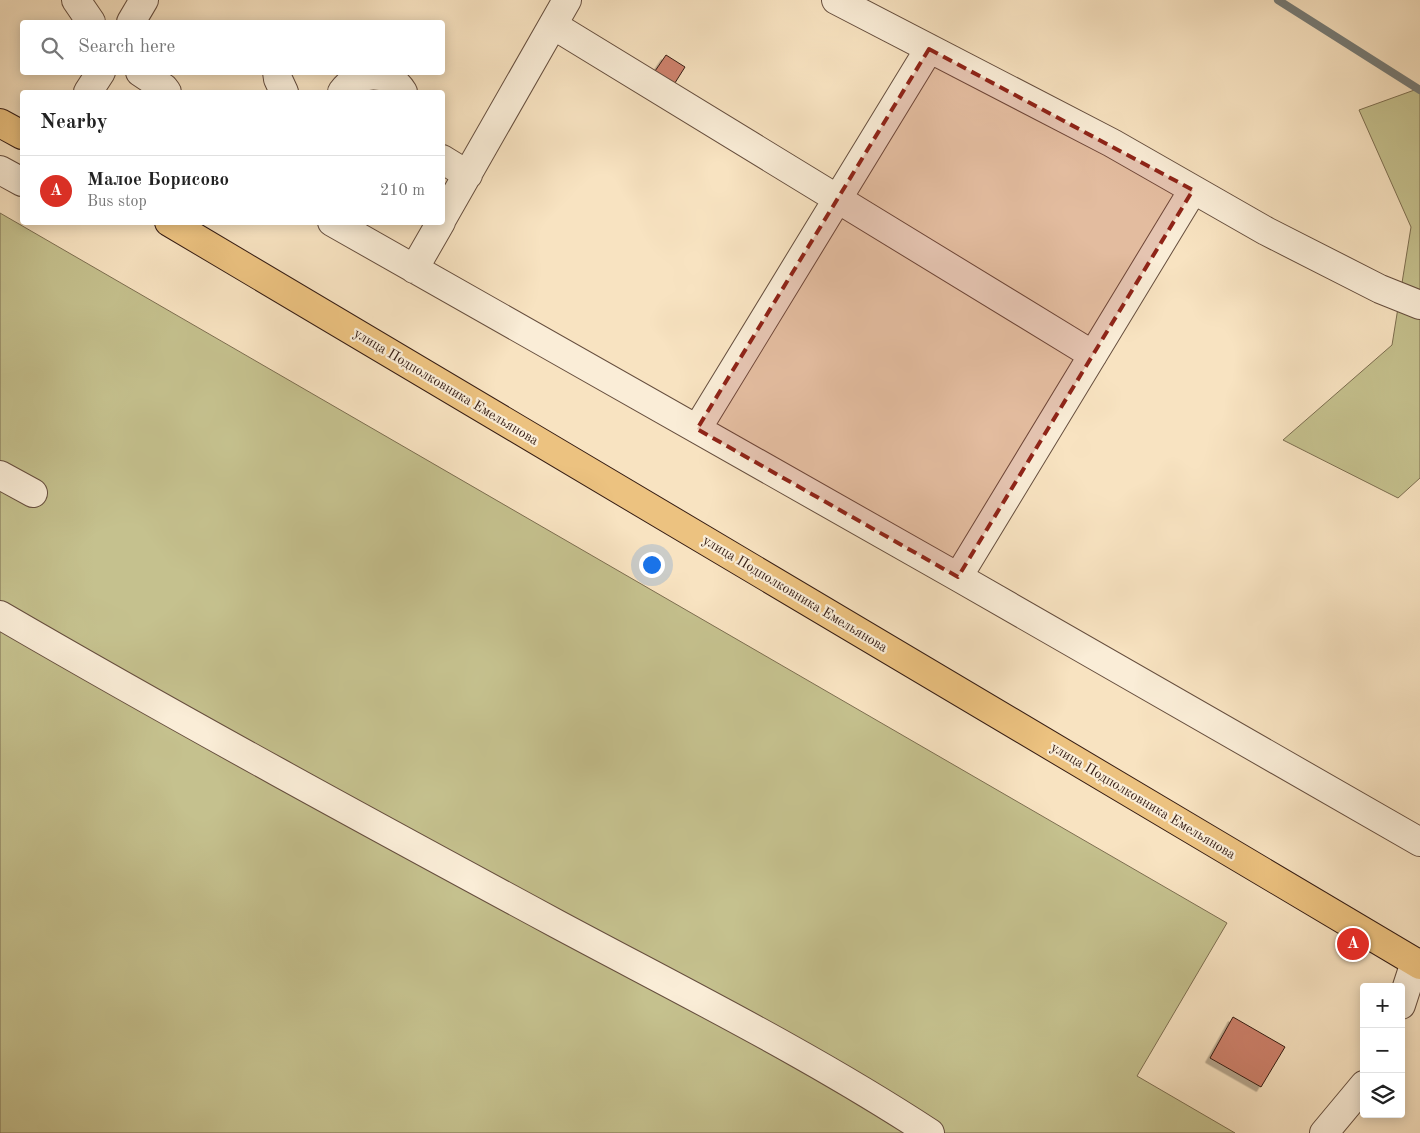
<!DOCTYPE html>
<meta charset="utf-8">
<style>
body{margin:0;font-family:"Old Standard TT",serif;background:#f6f6f6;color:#222}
.controls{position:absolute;right:15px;bottom:15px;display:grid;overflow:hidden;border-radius:5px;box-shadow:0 2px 12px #0003}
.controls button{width:45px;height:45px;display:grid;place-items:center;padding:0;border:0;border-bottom:1px solid #e0e0e0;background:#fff;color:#222;font:25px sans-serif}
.you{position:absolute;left:651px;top:564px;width:18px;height:18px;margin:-12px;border:4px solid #fff;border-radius:50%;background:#1a73e8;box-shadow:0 0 0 8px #1a73e833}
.badge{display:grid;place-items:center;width:32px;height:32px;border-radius:50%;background:#d93025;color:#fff;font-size:16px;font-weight:700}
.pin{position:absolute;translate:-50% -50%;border:2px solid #fff;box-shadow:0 1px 5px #0006}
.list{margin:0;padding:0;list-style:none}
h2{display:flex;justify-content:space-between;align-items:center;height:65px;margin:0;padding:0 20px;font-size:21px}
h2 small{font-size:16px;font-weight:400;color:#767676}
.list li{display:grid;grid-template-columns:32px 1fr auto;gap:15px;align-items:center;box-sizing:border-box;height:70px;padding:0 20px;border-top:1px solid #e0e0e0}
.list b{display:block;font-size:19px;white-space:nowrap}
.list p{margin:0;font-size:16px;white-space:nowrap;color:#767676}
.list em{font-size:16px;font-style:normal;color:#767676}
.icon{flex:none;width:28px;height:28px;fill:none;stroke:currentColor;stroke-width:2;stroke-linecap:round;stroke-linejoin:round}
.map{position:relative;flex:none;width:1420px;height:1133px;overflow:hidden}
.search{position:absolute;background:#fff;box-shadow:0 2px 12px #0003;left:20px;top:20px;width:425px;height:55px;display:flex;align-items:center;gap:12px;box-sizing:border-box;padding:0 18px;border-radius:5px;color:#767676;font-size:19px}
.panel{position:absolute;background:#fff;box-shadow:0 2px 12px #0003;left:20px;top:90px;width:425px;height:135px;border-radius:5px}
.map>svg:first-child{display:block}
.green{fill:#c5c18e;stroke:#7d6e50}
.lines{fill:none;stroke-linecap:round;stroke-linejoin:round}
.stream{stroke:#767c78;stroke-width:8}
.building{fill:#cf826d;stroke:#351c13;filter:url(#shadow)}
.minor-casing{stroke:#664e3e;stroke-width:30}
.major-casing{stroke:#351c13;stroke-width:30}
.minor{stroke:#faedd7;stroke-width:28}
.major{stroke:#ecc280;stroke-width:28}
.marked{fill:#8f2418;fill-opacity:0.2;stroke:#8f2418;stroke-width:4;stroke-dasharray:10 6;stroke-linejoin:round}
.labels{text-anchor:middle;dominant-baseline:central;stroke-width:4.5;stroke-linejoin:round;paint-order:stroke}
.street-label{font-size:14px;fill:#351c13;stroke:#faedd7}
</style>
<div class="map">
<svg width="1420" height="1133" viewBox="0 0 1420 1133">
<defs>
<filter id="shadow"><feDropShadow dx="-4.5" dy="4.5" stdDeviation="0" flood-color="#0004"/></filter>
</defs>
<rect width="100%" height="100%" fill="#f8e3c1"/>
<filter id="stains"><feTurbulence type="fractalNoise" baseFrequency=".004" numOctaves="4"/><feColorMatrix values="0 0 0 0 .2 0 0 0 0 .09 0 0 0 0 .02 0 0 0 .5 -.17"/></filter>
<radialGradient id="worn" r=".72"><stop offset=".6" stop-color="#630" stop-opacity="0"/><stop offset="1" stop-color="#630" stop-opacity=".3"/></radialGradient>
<!-- green -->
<path class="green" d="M1420 88V478L1398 498 1283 440 1392 345 1411 227 1359 110Z
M0 213 1227 923 1137 1076 1235 1133H0Z"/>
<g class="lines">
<!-- stream -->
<path class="stream" d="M1278 0 1420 90"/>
</g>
<!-- building -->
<path class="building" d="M666 55 685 67 673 86 653 74Z
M1233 1017 1285 1047 1261 1087 1210 1058Z"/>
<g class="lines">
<defs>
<path id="minor" d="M76 0 91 22
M836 0 1112 143 1266 231 1380 289 1420 305
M131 22 144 0
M553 25 1093 355
M140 72 164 88 167 92
M277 72 278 79 284 92
M88 92 101 72
M342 92C357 71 389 69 403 92
M442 159 468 175
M0 170 22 182
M442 219 567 0
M332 222 958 577 1420 842
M414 269 441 222
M697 429 929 49
M0 475 33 493
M958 577 1193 190
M0 615C184 722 370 823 557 924 682 991 811 1055 930 1133
M1401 1005 1415 962
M1324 1133 1364 1085"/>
<path id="major" d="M0 123 22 135
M169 222 1420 965"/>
</defs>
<!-- minor casing -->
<use href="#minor" class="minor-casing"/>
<!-- major casing -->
<use href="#major" class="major-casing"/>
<!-- minor -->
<use href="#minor" class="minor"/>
<!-- major -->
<use href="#major" class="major"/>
</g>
<!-- marked area -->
<path class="marked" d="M929 49 1193 190 958 577 697 429Z"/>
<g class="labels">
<!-- street labels -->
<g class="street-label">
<text transform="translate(446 387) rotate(31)">улица Подполковника Емельянова</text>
<text transform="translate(795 594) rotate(31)">улица Подполковника Емельянова</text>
<text transform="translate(1143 801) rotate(31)">улица Подполковника Емельянова</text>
</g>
</g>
<rect width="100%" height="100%" filter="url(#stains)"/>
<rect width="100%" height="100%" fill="url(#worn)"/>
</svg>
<div class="controls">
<button>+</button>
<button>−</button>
<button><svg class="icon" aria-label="layers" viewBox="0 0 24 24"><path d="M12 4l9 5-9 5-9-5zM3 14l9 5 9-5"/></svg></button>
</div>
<div class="you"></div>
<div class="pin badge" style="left:1353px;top:944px">A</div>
<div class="search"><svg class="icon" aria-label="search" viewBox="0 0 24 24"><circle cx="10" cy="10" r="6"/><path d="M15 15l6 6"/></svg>Search here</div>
<section class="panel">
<h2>Nearby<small></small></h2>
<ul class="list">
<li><span class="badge">A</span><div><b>Малое Борисово</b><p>Bus stop</p></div><em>210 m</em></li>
</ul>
</section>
</div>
